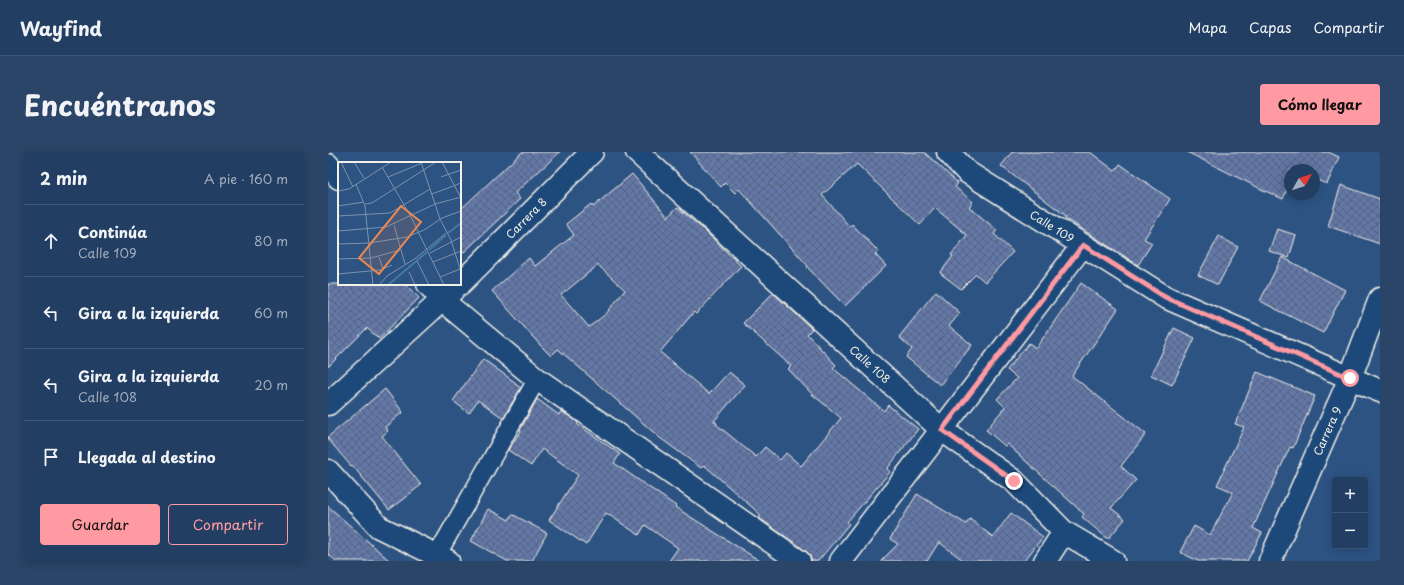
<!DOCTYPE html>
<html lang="es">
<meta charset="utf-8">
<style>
body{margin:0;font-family:"Playpen Sans",sans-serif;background:#2a4568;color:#f1f3f6}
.controls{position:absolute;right:12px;bottom:12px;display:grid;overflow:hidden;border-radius:4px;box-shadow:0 2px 10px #0003}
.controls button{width:36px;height:36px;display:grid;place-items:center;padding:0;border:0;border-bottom:1px solid #3f5777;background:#223e62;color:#f1f3f6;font:20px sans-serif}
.compass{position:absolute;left:956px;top:12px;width:36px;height:36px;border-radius:50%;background:#223e62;box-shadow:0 2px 10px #0003;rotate:51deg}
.stop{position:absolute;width:12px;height:12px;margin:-9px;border:3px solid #ff9aa2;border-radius:50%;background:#fff}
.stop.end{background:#ff9aa2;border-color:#fff;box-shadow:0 1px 4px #0008}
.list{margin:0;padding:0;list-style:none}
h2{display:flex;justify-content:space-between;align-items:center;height:52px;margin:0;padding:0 16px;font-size:17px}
h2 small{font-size:13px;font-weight:400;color:#a2aebe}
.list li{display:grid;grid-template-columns:26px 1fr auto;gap:12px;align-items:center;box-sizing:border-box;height:72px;padding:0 16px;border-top:1px solid #3f5777}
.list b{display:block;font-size:15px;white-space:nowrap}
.list p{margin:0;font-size:13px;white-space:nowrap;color:#a2aebe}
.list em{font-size:13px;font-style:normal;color:#a2aebe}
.actions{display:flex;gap:8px;padding:12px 16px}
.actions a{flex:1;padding:9px 0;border:1px solid #ff9aa2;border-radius:4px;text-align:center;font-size:14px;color:#ff9aa2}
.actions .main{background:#ff9aa2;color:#111}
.icon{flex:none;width:22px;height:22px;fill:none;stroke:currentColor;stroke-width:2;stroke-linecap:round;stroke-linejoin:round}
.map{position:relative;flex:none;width:1052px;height:409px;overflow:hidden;border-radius:4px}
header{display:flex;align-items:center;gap:24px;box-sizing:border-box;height:56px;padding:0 20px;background:#223e62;border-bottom:1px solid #3f5777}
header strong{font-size:19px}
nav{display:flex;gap:22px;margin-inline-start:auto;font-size:14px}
.intro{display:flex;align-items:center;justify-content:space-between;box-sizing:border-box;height:96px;padding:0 24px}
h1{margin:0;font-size:28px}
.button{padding:10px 18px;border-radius:4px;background:#ff9aa2;color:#111;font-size:14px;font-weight:700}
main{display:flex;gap:24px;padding:0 24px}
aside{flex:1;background:#223e62;border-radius:4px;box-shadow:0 2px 10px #0003}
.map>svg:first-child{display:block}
.building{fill:url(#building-cross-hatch);stroke:#f4f1e8;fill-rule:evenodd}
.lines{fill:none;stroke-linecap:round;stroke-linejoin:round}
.pedestrian-casing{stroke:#f4f1e8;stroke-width:20}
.minor-casing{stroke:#f4f1e8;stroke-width:25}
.pedestrian{stroke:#1f4a7a;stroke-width:17}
.minor{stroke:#1f4a7a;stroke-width:22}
.route{stroke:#ff9aa2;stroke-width:5}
.labels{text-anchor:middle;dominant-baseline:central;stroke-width:3.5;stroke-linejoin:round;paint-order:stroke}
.street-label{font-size:11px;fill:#f4f1e8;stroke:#1f4a7a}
.inset-river{fill:none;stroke:#447aa2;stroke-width:2}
.inset-road{fill:none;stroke:#7d92ab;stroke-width:1}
.view{fill:#ec874e;fill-opacity:0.15;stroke:#ec874e;stroke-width:2}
.inset-edge{fill:none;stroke:#f4f1e8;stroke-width:2}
</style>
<header>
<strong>Wayfind</strong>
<nav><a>Mapa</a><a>Capas</a><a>Compartir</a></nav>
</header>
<div class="intro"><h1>Encuéntranos</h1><a class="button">Cómo llegar</a></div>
<main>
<aside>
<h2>2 min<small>A pie · 160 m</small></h2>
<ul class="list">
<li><svg class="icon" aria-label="ahead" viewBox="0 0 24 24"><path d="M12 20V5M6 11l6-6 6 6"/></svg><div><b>Continúa</b><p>Calle 109</p></div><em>80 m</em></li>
<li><svg class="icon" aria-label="left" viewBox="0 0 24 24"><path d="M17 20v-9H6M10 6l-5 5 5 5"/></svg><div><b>Gira a la izquierda</b></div><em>60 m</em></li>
<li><svg class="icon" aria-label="left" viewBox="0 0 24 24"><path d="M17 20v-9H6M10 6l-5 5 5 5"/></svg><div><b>Gira a la izquierda</b><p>Calle 108</p></div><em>20 m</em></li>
<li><svg class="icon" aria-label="arrive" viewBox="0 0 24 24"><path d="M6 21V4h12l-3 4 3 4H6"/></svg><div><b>Llegada al destino</b></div></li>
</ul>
<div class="actions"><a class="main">Guardar</a><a>Compartir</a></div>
</aside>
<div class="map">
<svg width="1052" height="409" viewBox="0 0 1052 409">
<defs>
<pattern id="building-cross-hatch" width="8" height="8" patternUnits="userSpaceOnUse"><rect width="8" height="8" fill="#6378a8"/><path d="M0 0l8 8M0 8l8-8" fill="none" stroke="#57627c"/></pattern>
</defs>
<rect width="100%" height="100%" fill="#2d5383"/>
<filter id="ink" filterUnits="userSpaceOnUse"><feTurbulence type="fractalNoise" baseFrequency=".025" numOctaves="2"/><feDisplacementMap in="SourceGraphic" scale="8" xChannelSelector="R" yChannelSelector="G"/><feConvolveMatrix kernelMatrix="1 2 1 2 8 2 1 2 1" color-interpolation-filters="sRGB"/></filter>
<g filter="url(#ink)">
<!-- building -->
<path class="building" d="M194 0H232L187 41 192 47 132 104V58Z
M362 0H596L630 31 627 35 645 50 641 55 669 78 666 82 685 100 657 130 648 122 633 137 612 121 625 104 623 103 639 83 607 56 592 73 529 12 494 43 522 75 524 72 550 99 547 102 558 114 517 154 479 115 480 114 411 37 407 41 397 31 393 35Z
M684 0H762L787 19 792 12 842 47 816 87 824 91 810 113 737 66 738 64 673 14Z
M859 0H1000L1011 5 999 32 986 27V18H962V30L955 47 933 37Z
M304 22 340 65 349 55 376 78 413 114 368 162 366 160 332 200 381 242 401 220 417 233 386 269 389 271 388 272 428 305 437 295 452 308 458 301 473 314 513 266 485 243 460 217 463 214 415 171 445 141 484 177 479 182 508 213 505 216 556 259 560 253 590 277 559 317 562 320 519 370 521 372 490 409H483L482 403 478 399 431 366 433 363 376 313 373 316 332 286 230 197 223 204 213 194 164 139 201 106 207 114 246 83 238 72 263 52 265 55ZM270 113 297 138 278 162 261 175 233 143Z
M1013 33 1052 47V92L1000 74Z
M949 77 968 83 961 106 941 99Z
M891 84 910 95 890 133 870 123Z
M954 105 1017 138 995 181 932 149Z
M753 131 790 157 744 224 818 282 793 314 808 328 783 356 797 367 780 387 754 365 756 362 679 292 677 294 658 278 677 255 669 247 689 226 679 218 701 191 708 196Z
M0 132H77L91 146 51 187 39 176 0 215Z
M608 139 632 161 621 174 644 193 612 233 578 205 584 197 571 185Z
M846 176 867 186 844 233 823 223Z
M155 207 188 231 187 232 193 236 175 266 150 248 141 261 125 249Z
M929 220 987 244 965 296 962 295 925 376 934 381 919 409H870L852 400 866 374 882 383 905 340 889 333 916 275 907 272Z
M57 237 75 260 57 275 60 279 54 284 93 333 61 358 24 313 23 314 0 287V285Z
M209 247 231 263 233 259 250 270 249 272 292 302 286 311 348 354 347 355 432 409H341L350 396 317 373 311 383 278 361 258 393 221 368 250 323 214 297 203 314 180 298 193 279 192 278Z
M589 342 638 372 642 367 665 385 683 361 715 385 696 409H636L611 390 599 409H553L570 392 562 387Z
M0 354 27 378 62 409H8L0 402Z
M160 357 181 368 184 362 219 381 204 409H179L143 389Z"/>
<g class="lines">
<defs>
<path id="pedestrian" d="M109 403 209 227"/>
<path id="minor" d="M309 0 614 278 686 329 736 380 785 409
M620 0 639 20 837 145 1052 239
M0 13 11 26
M100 132 115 149 209 227 471 409
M132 132 264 0
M0 252 125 138
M0 319 51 375 120 409
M513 409 755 93
M717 409 736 380
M942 409 1022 226 1052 147"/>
</defs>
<!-- pedestrian casing -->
<use href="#pedestrian" class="pedestrian-casing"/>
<!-- minor casing -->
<use href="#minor" class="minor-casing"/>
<!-- pedestrian -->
<use href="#pedestrian" class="pedestrian"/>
<!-- minor -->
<use href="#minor" class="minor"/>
</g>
</g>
<g class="lines" filter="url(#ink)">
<!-- route -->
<path class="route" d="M686 329 614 278 755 93 837 145 1022 226"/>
</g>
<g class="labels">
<!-- street labels -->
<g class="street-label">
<text transform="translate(198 66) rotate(-45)">Carrera 8</text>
<text transform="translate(724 74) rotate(32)">Calle 109</text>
<text transform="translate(542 212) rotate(42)">Calle 108</text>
<text transform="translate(999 279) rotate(-66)">Carrera 9</text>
</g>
</g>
<!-- overview -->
<g transform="translate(10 10)">
<rect width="123" height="123" fill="#2d5383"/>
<path class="inset-river" d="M110 71 123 61M91 88 108 73M50 123 89 90"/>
<path class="inset-road" d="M3 0 15 25M16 0 26 16M83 0 102 57 113 78 123 110M104 0 122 34M44 5 73 55 106 123M50 15 84 1M103 15 123 8M18 22 27 44 35 123M0 29 11 27 53 0M94 32 123 21M27 42 34 41 98 0M0 44 26 40M0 54 52 51 92 27M56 63 67 102M0 69 48 65 97 42 123 35M0 82 31 81 69 75 86 68 104 56 123 49M92 91 123 75M41 95 45 107M0 97 33 96 62 88M79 99 91 123M95 100 123 89M71 110 77 123M0 112 42 108 54 103M102 115 122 107M41 123 49 114 78 96 108 71"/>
<path class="view" d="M63 44 83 60 41 112 21 96Z"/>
<rect width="123" height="123" class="inset-edge"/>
</g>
</svg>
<div class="controls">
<button>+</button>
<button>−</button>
</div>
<svg class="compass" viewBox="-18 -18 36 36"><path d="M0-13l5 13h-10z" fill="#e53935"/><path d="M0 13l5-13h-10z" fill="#a2aebe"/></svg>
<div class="stop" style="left:1022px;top:226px"></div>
<div class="stop end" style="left:686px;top:329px"></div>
</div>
</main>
